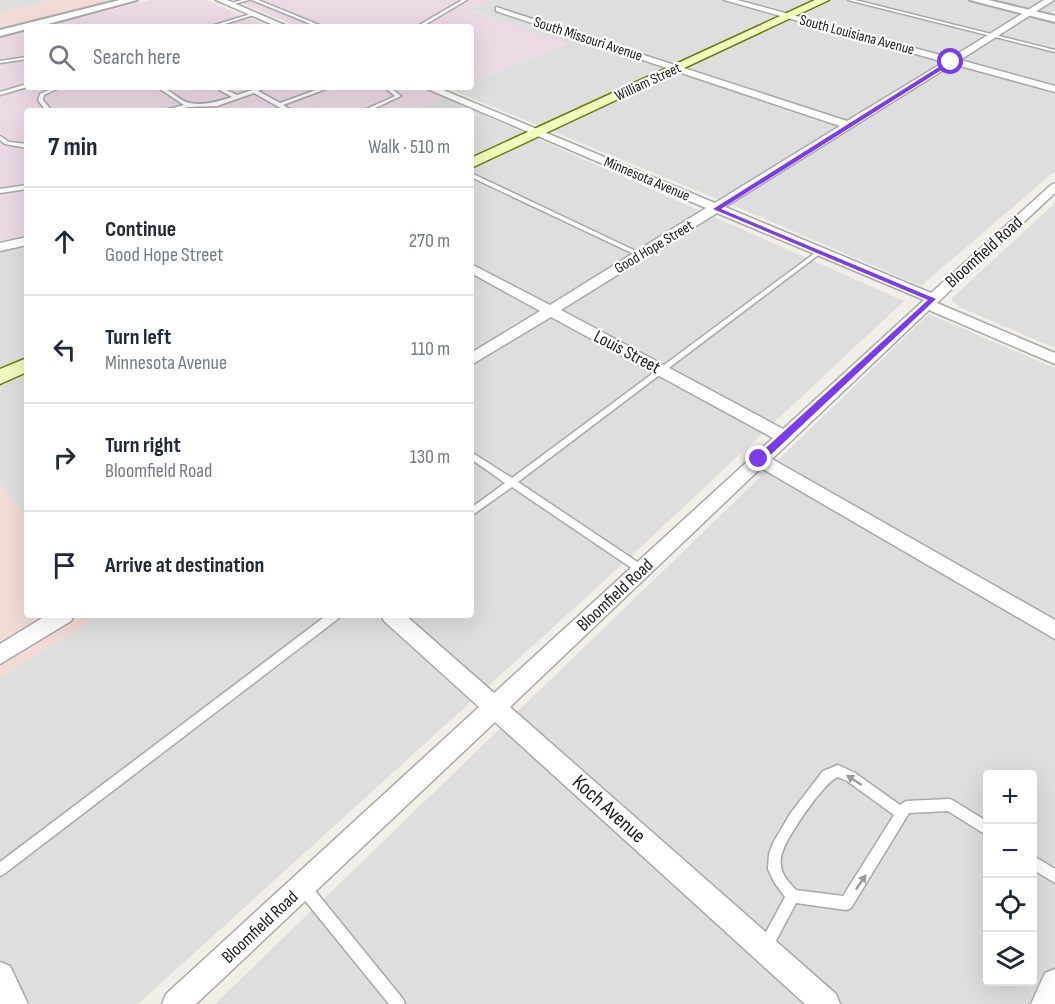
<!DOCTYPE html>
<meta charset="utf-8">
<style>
body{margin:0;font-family:"Sofia Sans Condensed",sans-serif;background:#f2f2f3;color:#1f2937}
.controls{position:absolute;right:18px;bottom:18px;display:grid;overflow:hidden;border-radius:6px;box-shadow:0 6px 24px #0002}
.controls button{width:54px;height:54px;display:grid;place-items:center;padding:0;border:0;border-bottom:2px solid #e0e1e3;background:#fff;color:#1f2937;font:30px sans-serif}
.stop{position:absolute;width:18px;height:18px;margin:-14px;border:4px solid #7c3aed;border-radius:50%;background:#fff}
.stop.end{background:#7c3aed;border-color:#fff;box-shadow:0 2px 6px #0008}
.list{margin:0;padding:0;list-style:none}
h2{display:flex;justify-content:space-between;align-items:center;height:78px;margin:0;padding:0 24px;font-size:26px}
h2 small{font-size:20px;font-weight:400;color:#747a83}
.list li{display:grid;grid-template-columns:39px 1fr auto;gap:18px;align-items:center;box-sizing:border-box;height:108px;padding:0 24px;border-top:2px solid #e0e1e3}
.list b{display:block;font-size:22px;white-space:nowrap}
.list p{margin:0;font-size:20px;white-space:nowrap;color:#747a83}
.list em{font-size:20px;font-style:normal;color:#747a83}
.icon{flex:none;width:33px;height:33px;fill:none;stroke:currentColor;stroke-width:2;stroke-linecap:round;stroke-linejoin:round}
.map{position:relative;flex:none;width:1055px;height:1004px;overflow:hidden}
.search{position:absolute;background:#fff;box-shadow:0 6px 24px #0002;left:24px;top:24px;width:450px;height:66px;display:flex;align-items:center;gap:15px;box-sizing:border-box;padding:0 21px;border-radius:6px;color:#747a83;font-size:22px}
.panel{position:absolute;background:#fff;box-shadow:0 6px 24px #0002;left:24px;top:108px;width:450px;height:510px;border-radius:6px}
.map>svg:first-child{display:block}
.residential{fill:#dfdede;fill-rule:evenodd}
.commercial{fill:#f2dbd7}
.industrial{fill:#ebd9e5}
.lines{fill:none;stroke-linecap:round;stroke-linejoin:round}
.service-casing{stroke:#a8a8a8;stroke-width:3}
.minor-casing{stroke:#a8a8a8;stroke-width:3}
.tertiary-casing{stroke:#a8a8a8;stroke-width:4}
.secondary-casing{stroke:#617d03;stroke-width:3}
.service{fill:#fff;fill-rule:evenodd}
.minor{fill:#fff;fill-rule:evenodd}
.tertiary{fill:#fff;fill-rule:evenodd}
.secondary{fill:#f0fbbc;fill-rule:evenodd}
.oneway{fill:#9b9b9b}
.route{fill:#7c3aed}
.labels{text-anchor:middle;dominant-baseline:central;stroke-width:4.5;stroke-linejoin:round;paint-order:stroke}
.far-street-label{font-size:15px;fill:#212121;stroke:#fff}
.street-label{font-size:18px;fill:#212121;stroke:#fff}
.near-street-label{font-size:21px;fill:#212121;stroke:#fff}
</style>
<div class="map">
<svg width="1055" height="1004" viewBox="0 0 1055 1004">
<rect width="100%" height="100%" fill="#f1efe7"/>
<!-- residential -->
<path class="residential" d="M0 0H55L0 13Z
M491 0H1055V10L1043 18 1055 21V171L921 286 744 210 452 90 471 87V82L566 44 467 9Z
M443 97 904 301 615 571 138 1004H0V678L99 615H471V111H410Z
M1055 203V348L959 307 951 299Z
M27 241V517L0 484V248Z
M929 314 1055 368V1004H215ZM988 774H1032V982H988Z"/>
<!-- commercial -->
<path class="commercial" d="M55 0H119L0 29V13Z
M0 484 27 517V615H99L0 678Z"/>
<!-- industrial -->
<path class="industrial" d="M150 0H205L271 27H43Z
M234 0H491L468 10 567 43 471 82V27H299Z
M27 31V87H417L443 97 410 111H27V235L0 242V38Z"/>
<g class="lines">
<defs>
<path id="service" d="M242 0H249L230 5 228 4Z
M252 0H258L324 27H318Z
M462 0H467L421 27H416Z
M848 0H855L1055 50V52Z
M254 13 257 14 215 27H208Z
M27 57V59L0 63V61Z
M27 84V87L0 95V92Z
M55 87H61L44 95 43 100 52 111H46L38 100 40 94Z
M157 87C170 87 178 101 190 103 204 106 220 101 232 97L214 87H220L237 95 261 87H268L258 91 280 103 324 87H331L283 105 293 111H286L254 93 217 106 188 107 170 111H161L184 105Z
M384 87H389L401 96 369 111H362L395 96Z
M0 136 9 142 27 144V148L5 144 0 140Z
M471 173 642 254 643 255 638 256 471 177Z
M27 185V189L0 193V189Z
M819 250 821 251V253L518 482 645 567 647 570 645 573 642 574 639 573 512 487 471 516V508L505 483 471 459V452L512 478Z
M327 615H340L339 618 4 874 0 876V862Z
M838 765 855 773 900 805 906 801 950 799 954 801 988 822V836L948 811 909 813 851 908 846 910 796 903 770 952 765 954 760 952 758 947 785 897 774 882 768 869 769 854 773 843 790 814 823 771ZM838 777 847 781 894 815 843 896 796 890C790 883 782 876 781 866 780 860 781 854 784 848 790 833 824 782 838 777Z
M1032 855 1055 869V883L1032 869Z
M303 881 308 882 403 999 405 1004H389L298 892 297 887 298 882Z"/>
<path id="minor" d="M216 0H227L289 27H278Z
M724 0H737L951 58 1044 0H1054L960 60 1055 86V92L953 64 725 207 931 293 1051 185 1055 183V193L937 303 1055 353V364L929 310 772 459 1055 620V639L761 468 510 707 836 994 840 1004H805L495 722 196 1004H162L166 994 479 707 384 621 381 615H405L494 693 773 438 551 317 471 365V353L540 311 471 273V264L550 305 706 208 423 87H436L715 203 840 126 496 11V7L847 121 944 62ZM717 213 924 300 783 429 561 310Z
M27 237V245L0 251V243Z
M47 615H74L71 621 0 664V644Z
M0 962 10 966 28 1004H0Z
M1055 969V1004H1031L1045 973Z"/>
<path id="tertiary" d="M120 0H137L37 27H27V29L0 36V30Z
M970 0H988L1055 16V22Z"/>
<path id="secondary" d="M815 0H829L471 168V158Z
M27 358V372L0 384V369Z"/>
</defs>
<!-- service casing -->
<use href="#service" class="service-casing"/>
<!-- minor casing -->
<use href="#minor" class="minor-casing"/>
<!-- tertiary casing -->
<use href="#tertiary" class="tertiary-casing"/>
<!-- secondary casing -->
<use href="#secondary" class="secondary-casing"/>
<!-- service -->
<use href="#service" class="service"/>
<!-- minor -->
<use href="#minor" class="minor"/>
<!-- tertiary -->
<use href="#tertiary" class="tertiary"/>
<!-- secondary -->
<use href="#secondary" class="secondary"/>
</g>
<!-- one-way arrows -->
<defs><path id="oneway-solid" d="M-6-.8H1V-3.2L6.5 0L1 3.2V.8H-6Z" transform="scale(1.5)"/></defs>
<g class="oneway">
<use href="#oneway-solid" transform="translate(854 780) rotate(-147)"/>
<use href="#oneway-solid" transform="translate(861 882) rotate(-56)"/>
</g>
<!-- route -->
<path class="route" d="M950 60 954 62 721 209 936 299 763 462H756V457L928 300 713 209Z"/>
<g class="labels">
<!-- far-street labels -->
<g class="far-street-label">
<text transform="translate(857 35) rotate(15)">South Louisiana Avenue</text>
<text transform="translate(588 39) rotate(18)">South Missouri Avenue</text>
<text transform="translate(648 82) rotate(-25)">William Street</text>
<text transform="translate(647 179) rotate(23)">Minnesota Avenue</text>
<text transform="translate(654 247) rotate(-31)">Good Hope Street</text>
</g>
<!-- street labels -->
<g class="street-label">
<text transform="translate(984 252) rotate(-42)">Bloomfield Road</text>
<text transform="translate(627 352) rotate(28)">Louis Street</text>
<text transform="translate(615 595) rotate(-43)">Bloomfield Road</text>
<text transform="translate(260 927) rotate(-43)">Bloomfield Road</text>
</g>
<!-- near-street labels -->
<g class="near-street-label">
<text transform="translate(609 809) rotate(42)">Koch Avenue</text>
</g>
</g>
</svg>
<div class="controls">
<button>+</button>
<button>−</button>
<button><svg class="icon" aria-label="locate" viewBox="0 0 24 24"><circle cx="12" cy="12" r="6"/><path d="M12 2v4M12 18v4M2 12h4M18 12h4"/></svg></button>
<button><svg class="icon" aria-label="layers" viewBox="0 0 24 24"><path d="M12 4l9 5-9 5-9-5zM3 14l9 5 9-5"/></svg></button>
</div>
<div class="stop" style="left:951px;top:62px"></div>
<div class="stop end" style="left:759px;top:459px"></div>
<div class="search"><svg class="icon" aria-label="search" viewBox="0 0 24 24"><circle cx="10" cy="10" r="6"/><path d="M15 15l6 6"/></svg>Search here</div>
<section class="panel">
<h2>7 min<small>Walk · 510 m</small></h2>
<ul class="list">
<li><svg class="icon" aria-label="ahead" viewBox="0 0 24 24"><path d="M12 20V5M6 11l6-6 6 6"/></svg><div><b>Continue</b><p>Good Hope Street</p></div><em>270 m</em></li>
<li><svg class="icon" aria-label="left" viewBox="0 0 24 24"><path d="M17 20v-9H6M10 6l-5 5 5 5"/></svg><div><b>Turn left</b><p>Minnesota Avenue</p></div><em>110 m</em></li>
<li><svg class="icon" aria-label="right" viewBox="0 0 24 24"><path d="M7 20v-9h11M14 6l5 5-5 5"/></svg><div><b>Turn right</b><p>Bloomfield Road</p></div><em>130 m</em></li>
<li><svg class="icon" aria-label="arrive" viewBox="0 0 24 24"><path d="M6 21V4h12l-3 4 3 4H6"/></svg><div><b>Arrive at destination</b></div></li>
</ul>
</section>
</div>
